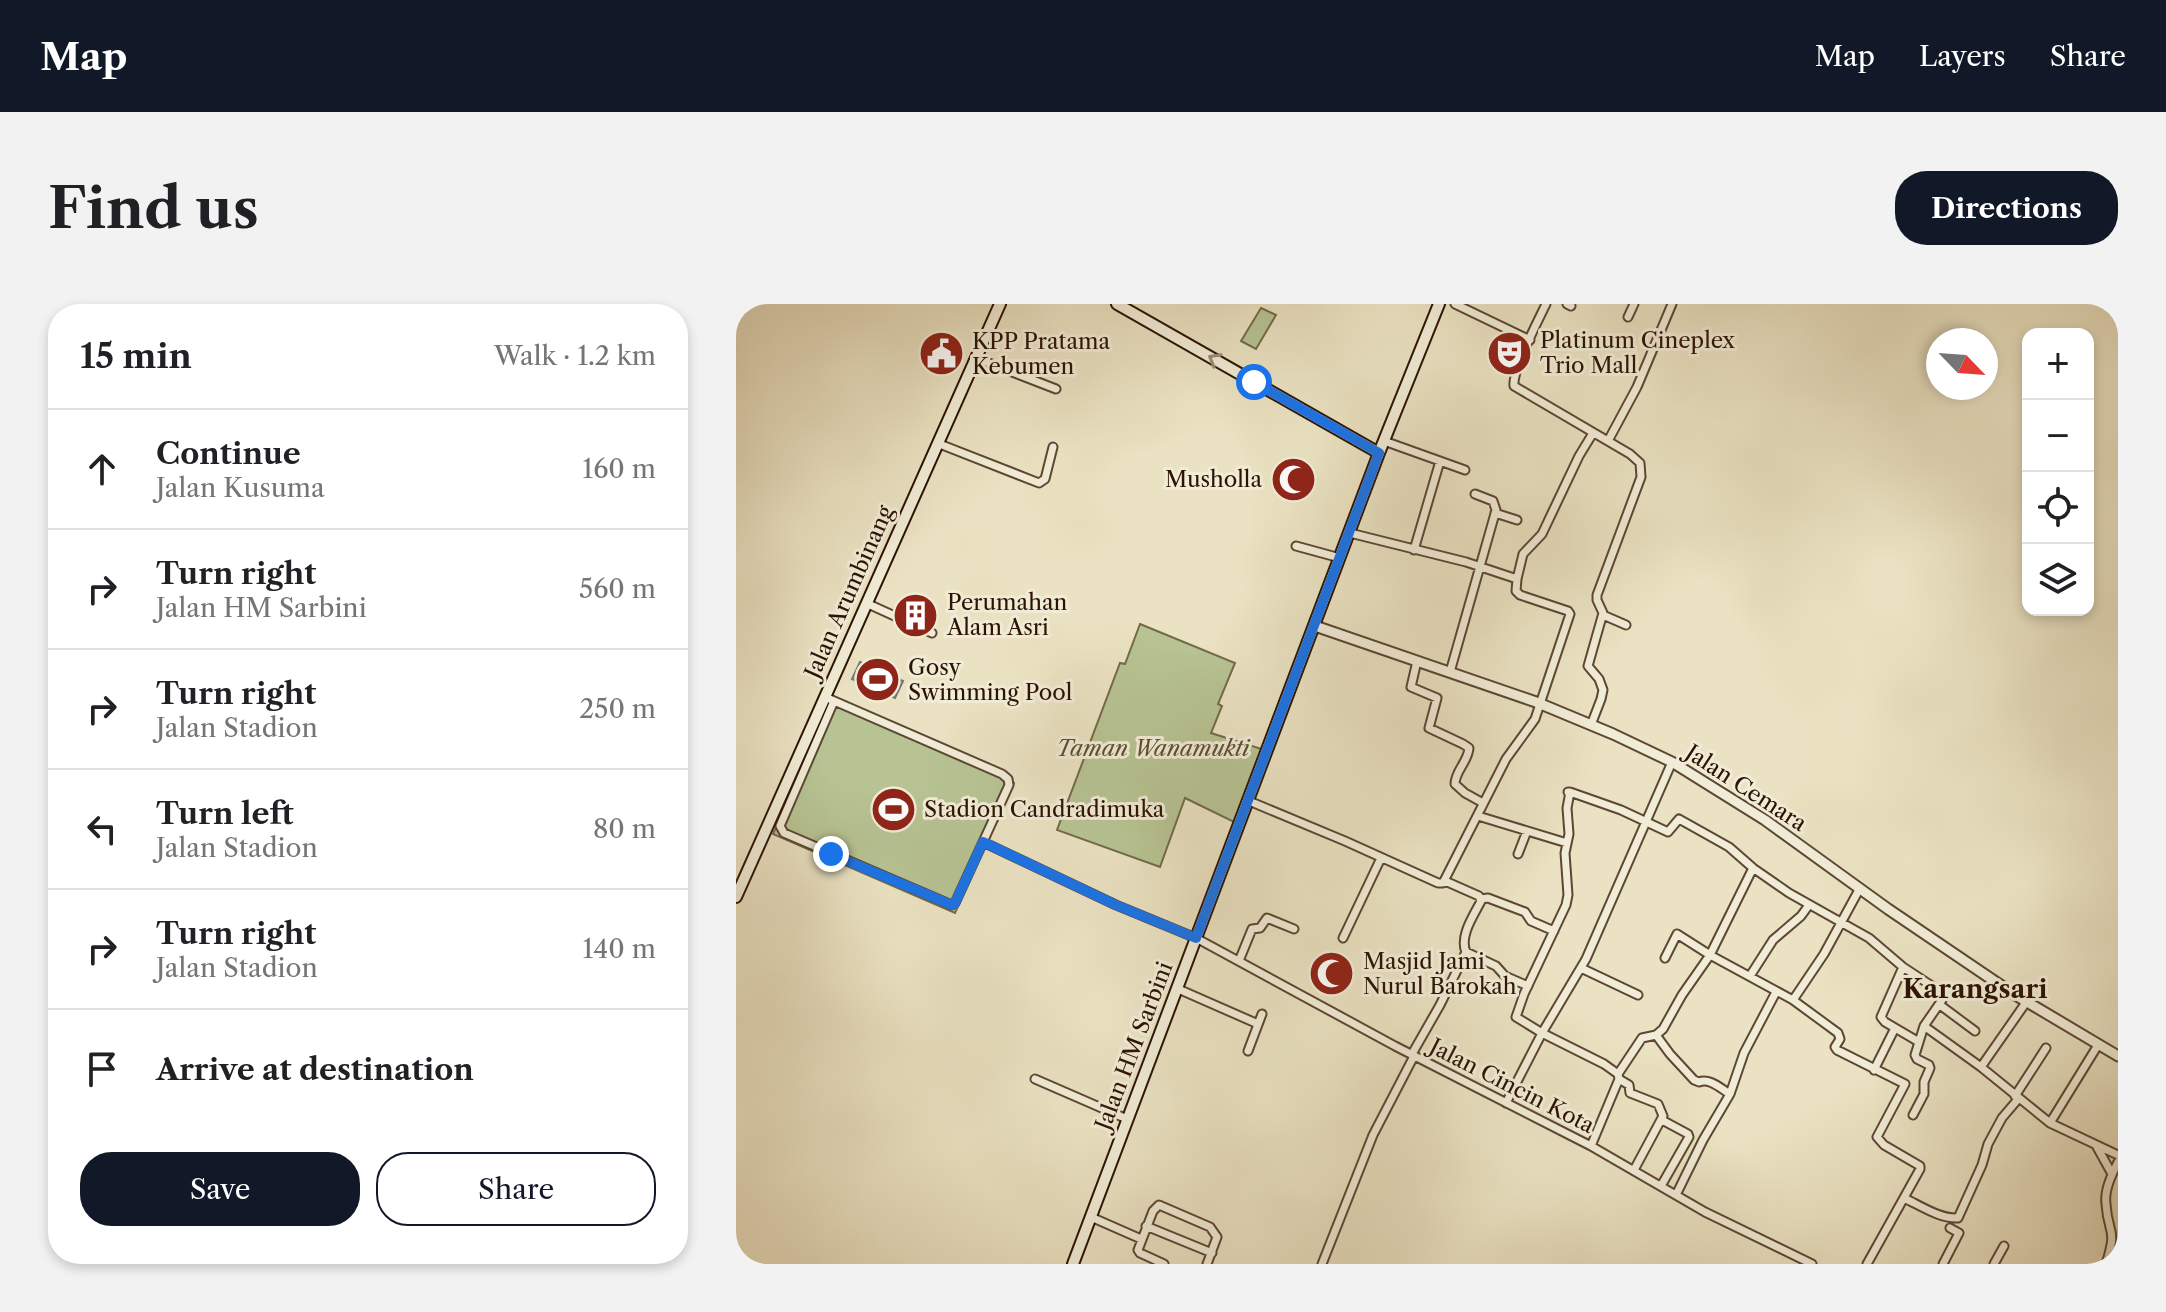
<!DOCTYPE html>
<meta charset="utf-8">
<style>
body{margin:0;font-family:"Libre Caslon Text",serif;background:#f2f2f2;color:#202124}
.controls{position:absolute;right:24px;top:24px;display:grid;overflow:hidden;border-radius:16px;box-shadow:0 4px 12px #0003}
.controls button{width:72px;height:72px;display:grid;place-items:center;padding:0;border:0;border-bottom:2px solid #e0e0e0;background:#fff;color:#202124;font:40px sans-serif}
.compass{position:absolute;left:1190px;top:24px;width:72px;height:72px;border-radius:50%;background:#fff;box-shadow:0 4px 12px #0003;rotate:115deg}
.stop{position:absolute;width:24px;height:24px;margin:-18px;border:6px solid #1a73e8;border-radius:50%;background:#fff}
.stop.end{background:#1a73e8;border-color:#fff;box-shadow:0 2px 8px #0008}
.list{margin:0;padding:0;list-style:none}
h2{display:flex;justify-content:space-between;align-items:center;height:104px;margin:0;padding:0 32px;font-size:34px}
h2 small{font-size:26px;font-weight:400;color:#757577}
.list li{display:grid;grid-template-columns:52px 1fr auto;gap:24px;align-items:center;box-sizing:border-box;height:120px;padding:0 32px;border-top:2px solid #e0e0e0}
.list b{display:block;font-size:30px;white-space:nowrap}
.list p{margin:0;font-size:26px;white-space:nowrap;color:#757577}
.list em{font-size:26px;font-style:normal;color:#757577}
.actions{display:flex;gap:16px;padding:24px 32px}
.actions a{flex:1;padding:18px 0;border:2px solid #111827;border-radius:32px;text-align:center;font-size:28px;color:#111827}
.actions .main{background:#111827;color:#fff}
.icon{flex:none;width:44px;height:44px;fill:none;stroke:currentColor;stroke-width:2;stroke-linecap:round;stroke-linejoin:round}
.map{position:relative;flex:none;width:1382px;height:960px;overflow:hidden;border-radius:32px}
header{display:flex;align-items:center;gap:48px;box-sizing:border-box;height:112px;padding:0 40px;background:#111827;color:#fff}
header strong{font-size:38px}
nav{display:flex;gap:44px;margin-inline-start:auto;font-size:28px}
.intro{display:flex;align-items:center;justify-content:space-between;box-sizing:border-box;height:192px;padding:0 48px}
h1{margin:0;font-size:56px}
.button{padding:20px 36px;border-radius:32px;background:#111827;color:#fff;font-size:28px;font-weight:700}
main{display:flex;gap:48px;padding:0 48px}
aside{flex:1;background:#fff;border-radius:32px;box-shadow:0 4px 12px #0003}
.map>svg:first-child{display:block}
.green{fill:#b7c393;stroke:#726b4a;stroke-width:2}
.water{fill:#9ebabe;stroke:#707773;stroke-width:2}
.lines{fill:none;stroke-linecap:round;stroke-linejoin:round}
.minor-casing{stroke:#5c4732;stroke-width:11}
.tertiary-casing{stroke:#5c4732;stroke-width:13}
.secondary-casing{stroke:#2c1302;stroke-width:14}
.minor{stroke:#f1ecd7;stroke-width:7}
.tertiary{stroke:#f1ecd7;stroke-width:9}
.secondary{stroke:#f1ecd7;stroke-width:10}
.oneway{stroke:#988a77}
.route{stroke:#1a73e8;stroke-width:10}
.labels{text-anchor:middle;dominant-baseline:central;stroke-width:6;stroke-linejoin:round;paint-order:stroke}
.poi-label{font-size:22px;fill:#2c1302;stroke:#f1ecd7;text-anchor:start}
.street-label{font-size:22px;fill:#2c1302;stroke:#f1ecd7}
.park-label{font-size:22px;font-style:italic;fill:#5d5135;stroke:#f1ecd7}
.quarter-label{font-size:26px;font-weight:bold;fill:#2c1302;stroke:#f1ecd7}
</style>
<header>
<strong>Map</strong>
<nav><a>Map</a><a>Layers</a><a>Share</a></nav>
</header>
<div class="intro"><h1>Find us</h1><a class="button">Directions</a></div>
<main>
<aside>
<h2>15 min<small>Walk · 1.2 km</small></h2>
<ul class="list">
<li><svg class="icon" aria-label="ahead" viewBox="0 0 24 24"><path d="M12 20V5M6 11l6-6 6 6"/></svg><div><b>Continue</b><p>Jalan Kusuma</p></div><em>160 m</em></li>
<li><svg class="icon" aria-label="right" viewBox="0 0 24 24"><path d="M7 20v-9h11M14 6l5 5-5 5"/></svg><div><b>Turn right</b><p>Jalan HM Sarbini</p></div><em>560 m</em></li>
<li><svg class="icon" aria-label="right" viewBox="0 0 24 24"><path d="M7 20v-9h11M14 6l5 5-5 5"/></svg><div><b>Turn right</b><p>Jalan Stadion</p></div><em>250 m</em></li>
<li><svg class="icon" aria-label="left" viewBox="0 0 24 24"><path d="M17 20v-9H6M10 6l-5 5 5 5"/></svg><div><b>Turn left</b><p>Jalan Stadion</p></div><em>80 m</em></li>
<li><svg class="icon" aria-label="right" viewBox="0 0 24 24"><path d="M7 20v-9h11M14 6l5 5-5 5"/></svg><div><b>Turn right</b><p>Jalan Stadion</p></div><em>140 m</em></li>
<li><svg class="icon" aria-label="arrive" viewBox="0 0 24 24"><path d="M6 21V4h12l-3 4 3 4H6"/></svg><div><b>Arrive at destination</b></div></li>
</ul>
<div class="actions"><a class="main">Save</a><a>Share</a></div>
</aside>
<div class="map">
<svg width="1382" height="960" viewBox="0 0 1382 960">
<rect width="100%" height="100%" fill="#eae2c2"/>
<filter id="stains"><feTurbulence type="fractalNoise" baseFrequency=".0025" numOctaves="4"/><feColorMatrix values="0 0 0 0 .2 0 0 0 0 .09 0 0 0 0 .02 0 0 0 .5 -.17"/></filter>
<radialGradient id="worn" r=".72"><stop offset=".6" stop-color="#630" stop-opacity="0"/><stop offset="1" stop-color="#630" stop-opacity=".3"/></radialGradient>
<!-- green -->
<path class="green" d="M525 4 540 11 520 45 505 37Z
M404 320 499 359 482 400 486 402 475 429 532 447 500 519 449 494 424 563 321 526 384 359 389 360Z
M98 393 278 479 219 609 37 530Z"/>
<!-- water -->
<path class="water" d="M124 358 167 377 159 394 116 375Z"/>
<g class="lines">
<defs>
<path id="minor" d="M719 0 794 36
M810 0C802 17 776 66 778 82L894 150 904 159 905 173 861 291V296L867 309 852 362 863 375 867 386 865 395 855 421
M831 0 835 2
M892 13 898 0
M240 54 320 85
M648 137 729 166
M872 137 901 83 936 0
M201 139 303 179 309 175 317 143
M759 209 781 216
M614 229 730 258 781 275 787 250 806 230 843 152 857 129
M560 242 604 254
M678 246 704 157
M130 299 196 329
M867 311 890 321
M681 357 675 383 701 394 693 424 727 440 733 444C732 458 719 467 719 480L729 489 747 499
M714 368 760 206 757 197 739 190
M89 393 266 470 272 475 273 481 247 538 380 601 460 634 659 742 855 842 969 908 1076 960
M98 397 44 522 48 529 216 601 219 599 247 538
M832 488H834L831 504 833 530 829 549 832 591 830 601 788 690 780 713 806 729 868 760 882 770
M834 488 885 506 932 528 943 515 993 543 1017 564 1053 589 1133 634 1167 663 1202 686 1206 696 1188 722 1179 751 1181 755 1193 761 1194 764 1188 778V790L1177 811
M513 497 609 537 702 579H707L770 455 799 415 834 310 832 307 784 291 780 287 781 275
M742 512 831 539
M782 550 791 527
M745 595 752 594 789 608 795 617 818 627
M607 634 645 554
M730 648 760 662 769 672 792 682
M929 654 941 630 974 651 1057 696 1102 729 1104 735 1099 743 1101 746 1169 780 1141 833 1148 841 1184 862V865L1131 960
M503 657 516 625 524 624 531 614 558 625
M1167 663 1145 713 1149 718 1183 738
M845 664 902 691
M1014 672 1037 636 1065 612 1073 601
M440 684 522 720
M1057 696 1088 650 1124 584
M1204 701 1239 727
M1188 722 1245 763 1314 819 1382 851
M920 731 934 750 958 776 963 778C974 774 984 784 994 790
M512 747 526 710
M676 750 704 701 730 648C723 632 738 611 745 597L743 592 709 577
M1245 763 1291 697
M1138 766 1159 724
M299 775 391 815
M883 775 893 781 894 789 922 800 927 812 898 866
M1279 792 1310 744
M770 799 806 729 850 655 936 458
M1314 819 1362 741
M855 842 883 775 882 770 906 734 920 731 927 725 946 691 974 651 1017 564
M1361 843 1376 870
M925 882 953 833 952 830 926 816
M940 891 967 836 994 790 1008 749 1040 688
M1168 894C1185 902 1204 915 1222 914L1246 861 1252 840 1266 814 1283 794
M355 913 405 935
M410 922 476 949
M428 960 404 949 402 946 417 907 423 901 474 923 481 933 471 960
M586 960 637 831 678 752
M1207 960 1223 929 1214 924
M1258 960 1268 942
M1370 960C1382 922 1372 932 1370 900 1368 886 1376 870 1382 858"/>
<path id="tertiary" d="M579 322 800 398 877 430 936 458 1029 516 1152 605 1276 689 1382 752"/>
<path id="secondary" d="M381 0 643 149
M0 593 264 0
M337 960 643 149 703 0"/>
</defs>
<!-- minor casing -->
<use href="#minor" class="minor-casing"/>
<!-- tertiary casing -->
<use href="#tertiary" class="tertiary-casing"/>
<!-- secondary casing -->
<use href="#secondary" class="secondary-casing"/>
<!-- minor -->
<use href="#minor" class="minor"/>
<!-- tertiary -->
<use href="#tertiary" class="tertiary"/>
<!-- secondary -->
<use href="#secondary" class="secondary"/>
</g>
<!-- one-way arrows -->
<defs><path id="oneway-chevron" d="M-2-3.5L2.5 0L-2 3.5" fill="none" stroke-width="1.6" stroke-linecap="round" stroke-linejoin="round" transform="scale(2)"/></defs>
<use class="oneway" href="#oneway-chevron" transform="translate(478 55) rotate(-150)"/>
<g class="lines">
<!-- route -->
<path class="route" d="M95 550 216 601 219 599 247 538 380 601 460 634 643 149 518 78"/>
</g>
<!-- icons -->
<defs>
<symbol id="theatre-disc" viewBox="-11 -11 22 22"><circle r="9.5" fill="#8f2418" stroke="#f1ecd7"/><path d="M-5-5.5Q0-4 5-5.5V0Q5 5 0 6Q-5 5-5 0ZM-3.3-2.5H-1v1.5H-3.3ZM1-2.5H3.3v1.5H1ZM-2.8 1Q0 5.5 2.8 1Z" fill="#fff"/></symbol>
<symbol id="civic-disc" viewBox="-11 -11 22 22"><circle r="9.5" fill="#8f2418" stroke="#f1ecd7"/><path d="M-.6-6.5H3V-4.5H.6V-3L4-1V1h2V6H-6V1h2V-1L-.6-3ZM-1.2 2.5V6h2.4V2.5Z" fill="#fff"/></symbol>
<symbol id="mosque-disc" viewBox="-11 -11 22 22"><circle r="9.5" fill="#8f2418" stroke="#f1ecd7"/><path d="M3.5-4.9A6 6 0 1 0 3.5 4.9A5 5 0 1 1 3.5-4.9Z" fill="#fff"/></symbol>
<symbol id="building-disc" viewBox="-11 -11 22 22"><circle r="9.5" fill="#8f2418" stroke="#f1ecd7"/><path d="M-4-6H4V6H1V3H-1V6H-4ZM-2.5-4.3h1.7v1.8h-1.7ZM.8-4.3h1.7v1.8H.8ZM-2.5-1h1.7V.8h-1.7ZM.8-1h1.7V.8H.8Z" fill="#fff"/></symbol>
<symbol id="stadium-disc" viewBox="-11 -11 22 22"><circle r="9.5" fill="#8f2418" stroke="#f1ecd7"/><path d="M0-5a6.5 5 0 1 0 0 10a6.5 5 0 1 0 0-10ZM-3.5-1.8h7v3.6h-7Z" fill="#fff"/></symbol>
</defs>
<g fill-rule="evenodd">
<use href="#theatre-disc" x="748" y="24" width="51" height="51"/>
<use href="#civic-disc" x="180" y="24" width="51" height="51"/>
<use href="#mosque-disc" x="532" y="150" width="51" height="51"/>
<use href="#building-disc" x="154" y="286" width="51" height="51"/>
<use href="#stadium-disc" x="116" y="350" width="51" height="51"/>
<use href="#stadium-disc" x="132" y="480" width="51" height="51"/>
<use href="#mosque-disc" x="570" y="644" width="51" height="51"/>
</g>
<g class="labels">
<!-- poi labels -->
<g class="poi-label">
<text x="804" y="36">Platinum Cineplex<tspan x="804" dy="25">Trio Mall</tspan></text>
<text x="236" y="37">KPP Pratama<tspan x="236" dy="25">Kebumen</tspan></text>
<text x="526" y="175" text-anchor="end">Musholla</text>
<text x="211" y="298">Perumahan<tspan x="211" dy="25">Alam Asri</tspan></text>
<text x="172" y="363">Gosy<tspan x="172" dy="25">Swimming Pool</tspan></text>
<text x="188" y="505">Stadion Candradimuka</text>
<text x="627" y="657">Masjid Jami<tspan x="627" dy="25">Nurul Barokah</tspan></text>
</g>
<!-- street labels -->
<g class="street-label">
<text transform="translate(113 288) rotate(-66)">Jalan Arumbinang</text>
<text transform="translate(1010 484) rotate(33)">Jalan Cemara</text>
<text transform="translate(398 742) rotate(-69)">Jalan HM Sarbini</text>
<text transform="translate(776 782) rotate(27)">Jalan Cincin Kota</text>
</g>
<!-- park labels -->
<g class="park-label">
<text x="417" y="444">Taman Wanamukti</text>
</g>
<!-- quarter labels -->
<g class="quarter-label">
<text x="1239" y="685">Karangsari</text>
</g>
</g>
<rect width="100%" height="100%" filter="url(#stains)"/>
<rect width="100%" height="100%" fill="url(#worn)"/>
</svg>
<div class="controls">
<button>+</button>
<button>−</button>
<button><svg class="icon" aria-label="locate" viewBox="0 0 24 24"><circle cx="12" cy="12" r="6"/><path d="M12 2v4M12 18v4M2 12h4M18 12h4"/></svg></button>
<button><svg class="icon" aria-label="layers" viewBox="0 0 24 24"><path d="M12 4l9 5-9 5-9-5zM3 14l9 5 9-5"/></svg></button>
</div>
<svg class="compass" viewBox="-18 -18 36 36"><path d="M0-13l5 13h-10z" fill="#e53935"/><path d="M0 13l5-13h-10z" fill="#757577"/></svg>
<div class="stop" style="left:518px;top:78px"></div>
<div class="stop end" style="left:95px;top:550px"></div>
</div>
</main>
